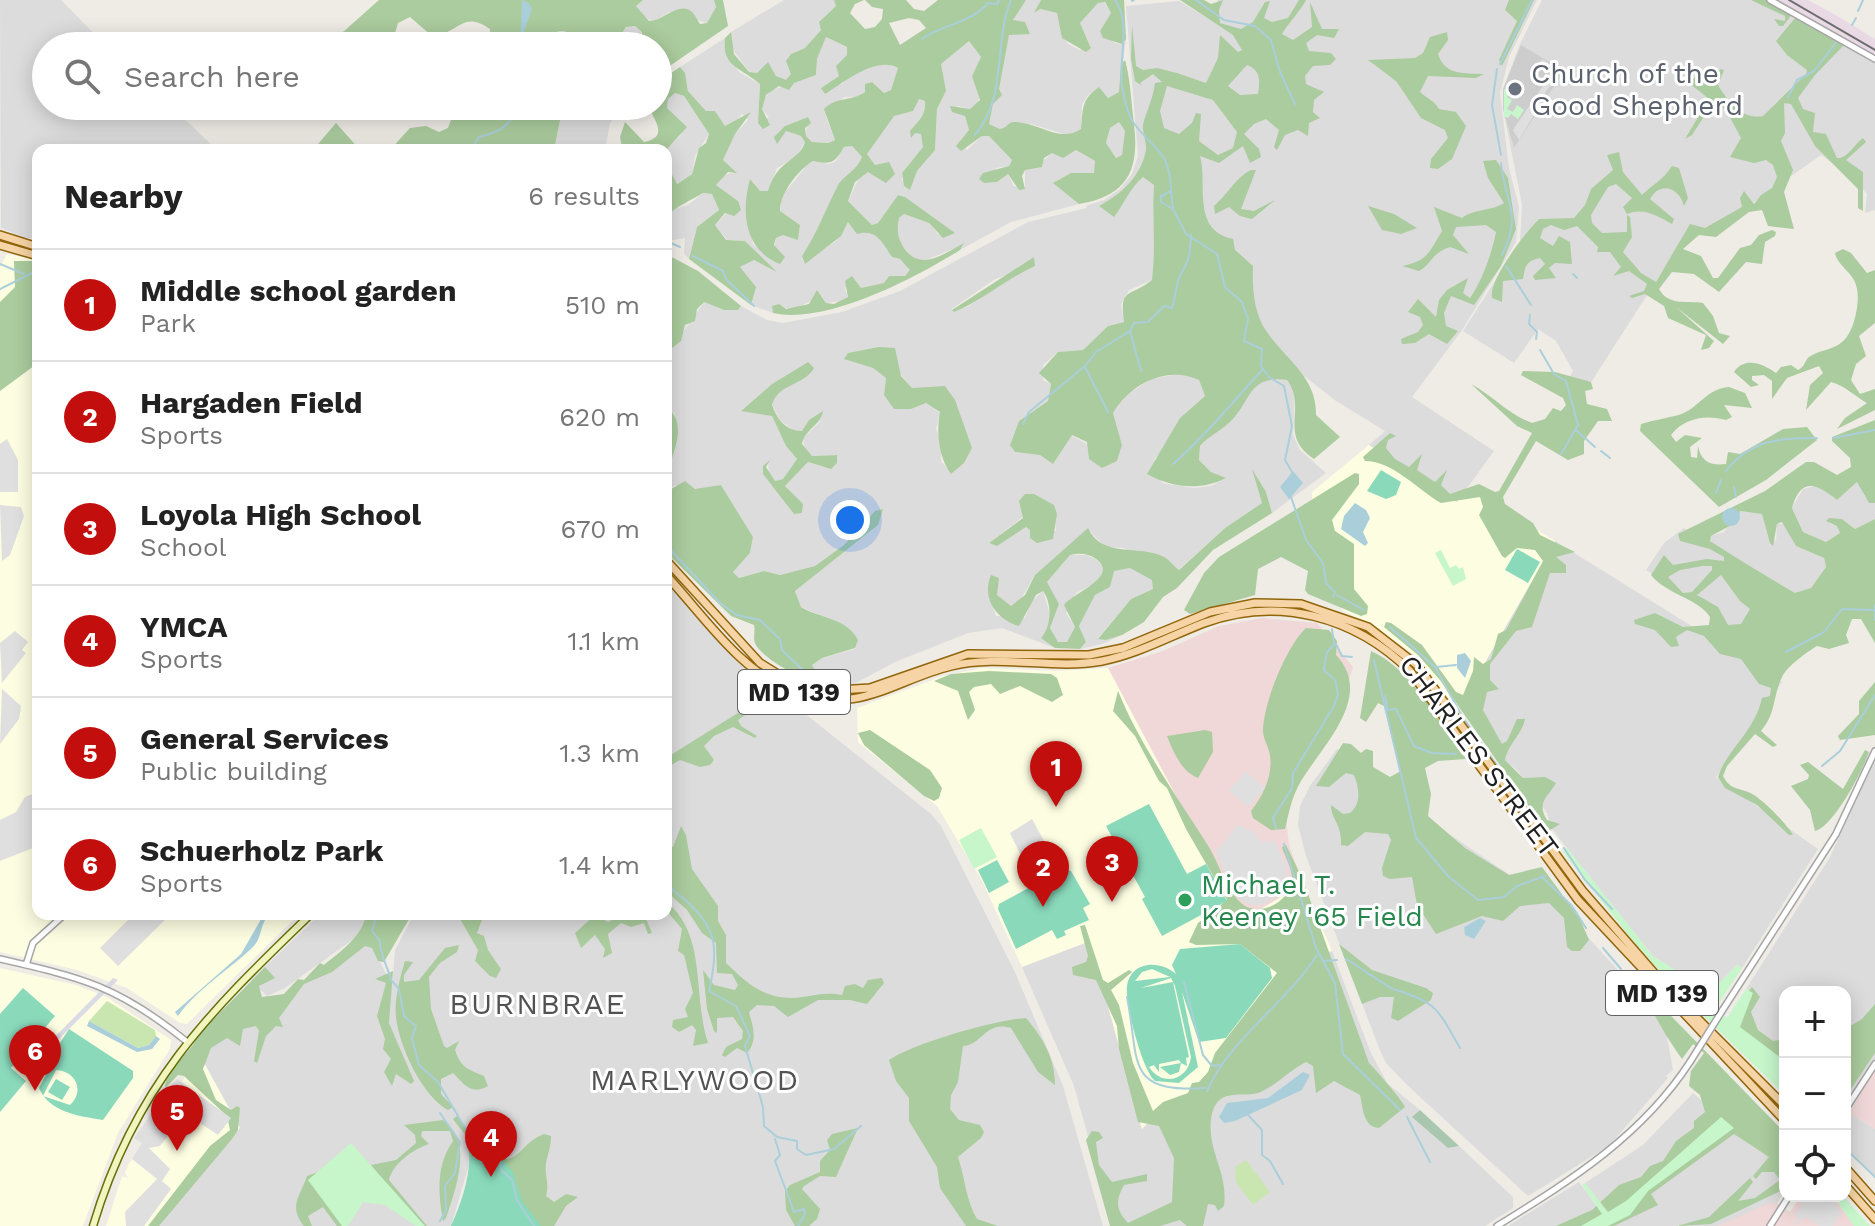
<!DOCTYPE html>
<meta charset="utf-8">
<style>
body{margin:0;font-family:"Work Sans",sans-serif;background:#f6f6f6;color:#222}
.controls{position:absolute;right:24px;bottom:24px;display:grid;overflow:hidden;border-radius:16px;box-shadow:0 4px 20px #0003}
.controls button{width:72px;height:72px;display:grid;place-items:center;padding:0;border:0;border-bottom:2px solid #e0e0e0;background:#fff;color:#222;font:40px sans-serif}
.you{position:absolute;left:850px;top:520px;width:28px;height:28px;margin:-20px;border:6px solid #fff;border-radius:50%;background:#1a73e8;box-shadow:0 0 0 12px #1a73e833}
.badge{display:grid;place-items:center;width:52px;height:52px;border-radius:50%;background:#c20e0d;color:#fff;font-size:26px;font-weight:700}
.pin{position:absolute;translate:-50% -66px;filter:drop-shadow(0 2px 4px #0008)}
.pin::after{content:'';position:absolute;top:42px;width:28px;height:24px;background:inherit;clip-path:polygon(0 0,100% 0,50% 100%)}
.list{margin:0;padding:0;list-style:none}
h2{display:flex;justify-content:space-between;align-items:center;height:104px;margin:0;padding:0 32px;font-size:34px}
h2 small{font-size:26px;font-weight:400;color:#767676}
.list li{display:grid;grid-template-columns:52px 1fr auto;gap:24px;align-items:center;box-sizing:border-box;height:112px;padding:0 32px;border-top:2px solid #e0e0e0}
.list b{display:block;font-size:30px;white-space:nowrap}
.list p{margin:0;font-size:26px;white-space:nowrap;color:#767676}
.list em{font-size:26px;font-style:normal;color:#767676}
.icon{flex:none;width:44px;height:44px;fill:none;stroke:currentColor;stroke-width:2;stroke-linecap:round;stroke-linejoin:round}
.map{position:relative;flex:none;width:1875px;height:1226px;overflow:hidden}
.search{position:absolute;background:#fff;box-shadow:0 4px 20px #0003;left:32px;top:32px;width:640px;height:88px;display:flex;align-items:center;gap:20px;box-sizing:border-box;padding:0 28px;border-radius:44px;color:#767676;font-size:30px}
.panel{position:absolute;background:#fff;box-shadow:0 4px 20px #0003;left:32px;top:144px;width:640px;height:776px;border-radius:16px}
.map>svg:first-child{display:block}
.residential{fill:#dddcdc;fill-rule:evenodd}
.commercial{fill:#efd8d7}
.industrial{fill:#e8d9e5}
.education{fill:#fdfde2}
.religious{fill:#cdcdcd}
.grass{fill:#cae6b0}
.forest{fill:#abcc9e;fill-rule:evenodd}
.cemetery{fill:#a9c7ae}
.park{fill:#c7f6cb}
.pitch{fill:#8ad9bb;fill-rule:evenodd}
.parking{fill:#dfdfdf}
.plaza{fill:#dbdbe5}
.water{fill:#aacfda}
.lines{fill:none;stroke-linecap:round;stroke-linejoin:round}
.stream{stroke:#aacfda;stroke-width:2}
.tertiary-casing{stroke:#a6a6a6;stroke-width:8}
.secondary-casing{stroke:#65710c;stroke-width:9}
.primary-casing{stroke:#91650a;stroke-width:10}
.tertiary{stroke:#fff;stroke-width:5}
.secondary{stroke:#f2f6be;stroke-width:6}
.primary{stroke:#f6d4a5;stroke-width:7}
.tram{stroke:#6d6d6d;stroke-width:2}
.tertiary-bridge-casing{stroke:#a6a6a6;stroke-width:8;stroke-linecap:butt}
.tertiary-bridge{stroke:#fff;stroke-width:5}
.worship-dot{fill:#6b7280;stroke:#fff;stroke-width:3}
.leisure-dot{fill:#2e9e5b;stroke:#fff;stroke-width:3}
.labels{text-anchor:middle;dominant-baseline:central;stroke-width:6;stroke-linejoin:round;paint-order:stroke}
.shield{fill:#fff;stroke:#626262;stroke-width:2}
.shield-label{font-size:26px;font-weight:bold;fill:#1f1f1f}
.worship-label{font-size:28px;fill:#5b616d;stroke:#fff;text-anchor:start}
.street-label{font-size:28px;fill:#1f1f1f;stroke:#fff}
.leisure-label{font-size:28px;fill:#27864d;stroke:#fff;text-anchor:start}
.neighbourhood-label{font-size:30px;letter-spacing:2px;fill:#525252;stroke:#fff}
</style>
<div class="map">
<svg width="1875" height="1226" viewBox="0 0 1875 1226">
<rect width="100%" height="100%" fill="#efece6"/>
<!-- residential -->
<path class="residential" d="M0 0H61L106 46H46V106H171L217 150H38V238H25L1 228Z
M643 0H714L716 7 707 23 669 12 653 22 639 13 636 5Z
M784 0H834L837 5 825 16 821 30 805 48 791 54V74L786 81 776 76 768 63 757 73 749 72 731 47V32Z
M1026 0H1041L1035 12 1039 9 1057 13 1067 43 1079 50 1091 47 1080 23 1098 3 1104 2 1111 13 1100 31 1115 43 1121 44 1126 39 1119 92 1108 98 1099 87 1088 95 1082 105 1081 129 1070 136 1031 124 1000 129 988 124 1009 34 1018 32 1012 20Z
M1218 0H1537L1509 57 1500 93 1509 168 1519 207 1516 242 1462 330 1412 397 1494 451 1457 502 1369 445 1385 431 1336 401 1285 361 1287 355 1155 258 1152 280 1129 290 1121 305 1124 322 1108 326 1083 350 1058 352 1043 365V380L1051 384 1048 401 1019 421 1010 445 1071 435 1117 461 1122 445 1113 413 1122 398 1151 379 1184 373 1199 380 1205 396 1180 418 1165 448 1154 459 1162 483 1194 488 1211 486 1226 478 1211 472 1199 460 1200 446 1214 432 1229 423 1255 385 1270 378 1287 380 1295 392 1293 435 1300 450 1326 473 1272 513 1266 492 1253 472 1262 503 1225 528 1178 570 1123 548 1105 547 1088 529 1035 575 1019 602 1011 606 988 592 996 616 1025 618 1031 602 1043 591 1050 614 1049 641 1055 648 1002 628 968 633 895 662 854 684 840 687 824 684 812 665 822 658 855 649 839 623 801 607 795 591 878 525 875 511 844 545 815 566 780 575 764 571 739 578 733 572 750 553 753 537 721 485 704 490 675 485 666 492V457H672L675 414 666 405V346L672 348 704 302 724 310H738L741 306 767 320 783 323 842 312 900 291 1028 222 1087 208 1086 206 1104 200 1120 189 1132 174 1138 156 1126 6 1179 1 1209 19ZM1035 266 1004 280 969 306 954 312 952 309 995 279ZM878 347 912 388 928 389 972 448 952 474 941 461 942 444 936 429 940 413 926 403 911 409 884 395 886 378 873 368 845 359 848 353ZM808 362 774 397 772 405 780 420 794 431 802 432 822 420 803 438 805 451 812 456 836 455 823 467 808 462 785 486 802 504 774 486 763 474 768 462 769 475 775 481 783 479 797 459 786 446 772 416 742 410 772 384ZM1054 505 1056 531 1026 527 997 545 989 543 1023 517Z
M1542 0H1766L1875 63V210L1865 213 1867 194 1851 176 1821 155 1707 235 1692 225 1572 412 1570 400 1560 393 1573 371 1556 341 1538 329 1514 363 1463 331 1520 242 1522 205 1503 109V89L1520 44Z
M622 36a10 10 0 1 1 20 0a10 10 0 1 1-20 0Z
M558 31H564L595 46H558L554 43Z
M826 37 847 47V55L839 76 821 88 842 84 854 73 883 63 898 68V75L891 90 884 93 872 82 865 84V92L858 97H844L826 117 835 140 828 143 812 142 806 136 807 117 785 126 786 131 801 136 805 142 797 156 777 168 768 192 760 191 750 179 746 210 753 244 773 261 776 238 783 234 798 239 800 225 780 212 782 196 807 165 813 161 829 164 836 161 844 147 852 146 862 157 859 165 837 187 823 225 802 256 804 263 836 241 848 222 880 238 892 257 900 259 911 270 905 276H889L885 283 869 288 861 289 852 277 845 289 848 297 842 301 826 303 822 296 794 309 772 306 773 313 751 305 754 292 740 267 754 260 773 269 745 241 727 240 715 225 738 201 716 185 720 176 736 172 723 160 735 134 748 120 742 114 734 124 725 126 715 111H706L688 91 685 73 680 67 725 38 724 46 739 72 760 84 758 123 769 117 762 110V101L772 90 816 75 817 59Z
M969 41 981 57 972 76 981 93 976 106 970 109 957 106 965 116 969 130 960 141 967 150 982 136H989L1012 160 1009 166 996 168 984 183 997 182 1008 174 1014 186 1025 188V170L1037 166 1052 153 1070 154 1076 150 1095 161 1096 167 1094 173H1076L1054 183 1079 204 1011 222 960 250 963 245 921 262 909 255 897 238 899 218 904 214 929 223 938 234 954 233 905 197 898 195 878 223 872 225 848 201 858 180 868 172 874 175 875 165 867 154 884 126 894 116 912 111 918 99 925 101V108L921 121 915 126V133L921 134 924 140 923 147 902 173V180L910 189 917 171 935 150 937 109 946 91 940 64Z
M675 93 684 96 709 134 695 156 692 174 676 184 668 167 667 148 681 135 667 108 668 99Z
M563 106H621L610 123 605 150H554Z
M1119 122 1125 131 1122 155 1116 158 1106 143 1110 128Z
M703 193 712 194 719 210 697 227 689 259 684 254 685 238 666 241V217L671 210 688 205Z
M1857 482 1861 483 1864 496 1875 503V519L1855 529 1842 519 1829 524 1837 525 1840 533 1826 542 1803 532 1792 508 1803 489 1820 485 1837 500Z
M1740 511 1762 514 1776 542 1777 524H1786L1796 546 1824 558 1826 567 1811 588 1803 593H1795L1780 584 1771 675 1782 682 1716 777 1818 849 1742 968 1737 965 1710 993 1653 956 1551 828 1547 813 1518 771 1501 757 1462 702 1555 541 1706 635 1719 617 1646 570 1664 543 1684 528 1744 564 1710 541 1711 536 1724 532Z
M1070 555H1087L1095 559 1102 565 1103 574 1099 581 1076 593 1066 613 1075 627 1067 642H1058L1050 628 1059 604 1047 582Z
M1130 568 1153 580V589L1131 599 1098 638 1106 640 1122 635 1102 644 1080 649 1086 642 1079 626 1095 595 1110 587 1113 571Z
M666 581 744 665 931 814 941 826 1015 972 1063 1086 1103 1226H541L471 1158 451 1226H157L197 1051 369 938 392 987 395 950 414 914H666Z
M1337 749 1424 817 1566 913 1654 1010 1666 1031 1673 1070 1666 1076 1668 1078 1609 1146 1528 1196 1407 1085 1386 1063 1379 1048 1306 856 1298 825 1300 806 1310 786Z
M1875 759V1065L1845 1108V992H1785V1061L1739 1027 1753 993 1746 989 1830 857Z
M320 914H368L369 920 355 938 285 988 267 996 251 980Z
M1090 941 1142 1129 1317 956 1332 951 1370 1051 1387 1083 1420 1110 1413 1117 1448 1148 1459 1146 1513 1197V1208L1485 1226H1113L1074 1086 1022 967Z
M1693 1093 1721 1117 1607 1212 1585 1183 1643 1145Z
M1845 1110 1875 1129V1176L1845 1146Z
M1734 1128 1785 1155V1191L1777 1203 1718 1226H1608Z
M1579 1182 1603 1215 1581 1226H1508Z"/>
<!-- commercial -->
<path class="commercial" d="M1262 618 1317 623 1353 667 1334 727 1293 783 1286 819 1289 845 1303 884 1242 921 1108 668 1163 651 1219 626Z
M1875 1065V1129L1845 1110Z
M1801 1196H1833L1854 1226H1718L1767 1204 1777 1203 1790 1212Z"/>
<!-- industrial -->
<path class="industrial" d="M1777 0H1808L1841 18 1875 39V55Z"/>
<!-- education -->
<path class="education" d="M7 254 38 260V914H299L187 1024 180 1023 127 988 77 970 0 952V267Z
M1369 445 1457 502 1468 487 1555 541 1457 711 1414 655 1373 625 1343 611 1332 590 1312 508V492Z
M983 668 1057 671 1108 668 1242 920 1303 884 1332 951 1317 956 1209 1093 1162 1105 1142 1129 1090 941 1022 967 982 881 937 806 858 742 857 708 943 676Z
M0 968 76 985 107 997 171 1040 170 1049 118 1133 83 1226H0Z
M197 1050 240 1128 156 1226H106L122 1176 128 1178 125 1173 128 1165 175 1098Z"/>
<!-- religious -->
<path class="religious" d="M1521 45 1564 71 1514 148 1503 109V89Z"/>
<!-- grass -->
<path class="grass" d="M107 1001 155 1030 156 1036 149 1045 138 1048 89 1021Z
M1246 1160 1270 1192 1253 1205 1236 1182 1235 1167Z"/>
<!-- forest -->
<path class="forest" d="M379 0H643L636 6 649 21C661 22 680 0 692 12 696 16 697 20 700 24L707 23 716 7 714 0H723L728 26 658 74V46H634L641 41 642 32 635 26 626 27 621 35 625 43 632 46H595L564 31H558L554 42 558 46H501L489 41 490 29C462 9 458 35 432 36L410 17 398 23 395 33 404 46H390L387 40 374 33 339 46 334 40Z
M834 0H864L855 4 850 13 865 29 875 27 882 19 883 9 872 7 865 0H906L914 9 924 11 938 0H1026L1013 20 1025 22 1030 34 1009 35 999 89 1002 95 993 104 989 124 1000 129C1009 127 1008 121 1016 122 1042 124 1060 143 1081 129 1083 110 1081 99 1099 87L1108 98 1119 92 1121 64 1125 60C1130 78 1131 97 1133 116 1140 164 1133 195 1079 204L1053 183 1071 173H1094L1095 161 1076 150 1063 158 1052 153 1044 158 1042 167 1025 170 1022 176 1025 189 1019 190 1008 174 997 182 984 183 979 179 983 173 1009 166 1012 160 989 136H982L961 151 956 146 969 130 965 116 952 112 950 106 970 109 980 100 972 76 981 57 969 41 941 64 946 91 937 109 935 150 917 171 910 190 904 186 902 173 923 147 921 134 915 133 911 138 910 131C919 120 926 116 925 101L919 99 913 111 894 116 867 154 875 165 889 162 895 174 886 183 868 172 855 182 848 201 872 225 878 223 898 195 905 197 955 233 943 238 929 223 904 214 899 218C897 232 897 236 904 248 920 272 944 254 964 243L960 250C915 278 826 325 773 313L772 306 779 304 786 309 809 304 817 290 826 303 834 304 848 297 845 281 852 276 861 288 884 283 889 276H905L910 270 900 259 892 257C883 244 877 228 857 234L848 222 841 236 805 264 802 256C817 233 825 211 837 187 843 175 857 171 862 157L852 146 844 147C835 163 831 165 813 161 798 170 780 193 780 211L800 225 798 240 783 235 776 238 774 245 785 257 780 264C744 250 741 212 750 179L760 191H768C777 159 800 161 805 142L801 136 786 131 777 144 774 137 785 126 808 117 811 123 805 128 806 136 812 142 828 143 835 140 824 109C837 96 851 102 865 92V84L872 82 884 93 891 90 898 68C876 55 843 83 825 94L821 88 839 76 836 66 847 55V47L826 37 817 59 816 75 794 83 789 90 779 86 766 95 762 109 770 125 763 129 758 123 760 84C742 68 721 67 725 38L731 32 734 54 749 72 757 73 768 62 776 76 786 80 791 74 786 61 791 54 805 48 821 30 819 22 836 6ZM909 18 919 20 926 28 900 45 889 23ZM1119 122 1125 131 1122 155 1116 158 1106 143 1110 128Z
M1041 0H1124L1126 39 1122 44 1103 38 1100 31 1111 13 1105 2 1098 3 1080 23 1091 48 1086 52 1062 38 1057 13 1040 9 1034 13Z
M1180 0H1204L1211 4 1223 0 1219 10 1220 23 1241 29 1253 22 1265 2 1270 1 1264 18 1272 22 1288 18 1299 0H1306C1299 13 1289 22 1282 34L1293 40 1312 27 1310 2 1322 29H1339L1334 38 1317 35 1306 43 1309 51 1331 53 1336 59 1330 65 1313 66 1305 76 1306 84 1324 92 1314 100 1313 112 1320 118 1309 123 1308 136 1298 130 1285 135 1277 150 1274 147 1279 130 1266 119 1254 124 1244 134 1259 149 1261 157 1250 163 1243 146 1219 163 1200 156C1208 185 1191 230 1233 239L1235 250 1253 266C1252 287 1254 315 1267 332 1287 361 1317 377 1316 415L1340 437 1314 459C1277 434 1308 408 1287 380 1248 375 1252 400 1230 422 1220 431 1209 436 1200 446L1199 460 1211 472 1226 478C1201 491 1172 488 1147 474L1180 418 1205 396 1199 380C1167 365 1130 384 1113 413L1122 445 1117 461 1102 468 1089 459 1087 442 1072 435 1053 464 1040 455 1015 452 1010 445 1019 421 1048 401 1051 384 1039 373 1058 352 1083 350 1108 326 1124 322C1119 286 1130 298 1152 280 1156 247 1152 218 1154 185L1143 177C1129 189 1125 203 1114 217L1099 206C1121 194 1141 177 1146 150 1147 142 1142 133 1143 125 1146 112 1153 99 1155 83L1162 82 1153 74 1140 83 1142 86 1135 81 1131 59 1132 25 1136 66 1143 70 1157 68 1177 73 1206 83 1218 58 1220 35 1238 52 1242 50 1233 35ZM1247 65C1261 71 1260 80 1258 94L1240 95 1228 86ZM1167 86 1213 100 1237 132 1233 148 1218 155 1199 141 1201 114 1196 113 1192 123 1179 134 1164 128 1160 111Z
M1509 0H1534L1502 66 1499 60 1517 21 1505 10Z
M1751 0H1767L1793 13 1783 26H1779L1774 19 1785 21V16Z
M1796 17 1846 43 1815 75 1798 98 1803 109 1815 113 1813 132 1826 134 1837 158C1848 159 1854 144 1863 138L1866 142 1846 160 1863 172V211L1858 208V189L1815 146 1791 104 1784 103 1785 133 1781 141 1793 170 1784 192 1794 229 1768 226 1762 210 1749 212 1716 237 1699 235 1683 249 1701 256 1713 278H1718L1740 248 1751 245 1759 235 1772 230 1776 232 1775 236 1765 242 1762 264 1746 262 1719 292 1694 274 1672 272 1659 289C1669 307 1688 300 1703 303L1713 316 1719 333 1730 336 1723 344 1676 307 1714 341 1709 348 1701 350 1706 335 1668 318 1664 306 1645 294 1632 298 1629 296 1644 291 1647 284 1629 271 1613 276 1621 267 1610 252H1597L1598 247 1577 226 1564 230 1551 225 1543 229 1540 238 1553 246 1559 236 1570 242 1572 264 1555 263 1549 268 1556 278 1535 280 1533 276 1545 264 1540 258C1526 261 1525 266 1523 279L1503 281 1502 302 1492 298C1488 280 1526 232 1539 219L1574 218 1585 205 1591 189 1613 170 1607 155 1619 152 1623 172 1642 195C1653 184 1663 180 1672 166L1679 168 1688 198 1684 206C1679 187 1660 181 1650 199L1674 219 1672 224C1658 216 1643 207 1627 214L1623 207 1632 198 1616 184 1608 187 1591 215 1592 223 1602 233 1627 232V215L1630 217 1632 237 1623 252 1641 273 1656 282 1690 224 1705 228 1742 207 1740 198 1744 191 1754 204 1761 195 1772 188 1777 177 1773 165 1766 160 1754 163 1730 157 1741 138 1725 108 1707 112 1692 135 1685 139 1709 99 1689 83 1695 77 1710 83 1720 69 1724 70 1718 85C1728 102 1742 120 1763 116L1806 74 1807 70 1787 55 1776 41Z
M1447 32 1448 40 1438 54C1445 76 1465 73 1484 74L1476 78 1428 76 1420 92C1427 99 1434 100 1439 109L1456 112 1466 126 1452 159 1438 169 1430 168 1431 159 1448 138 1445 130 1421 118 1396 81 1368 60 1415 58 1423 53 1430 37Z
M680 67 685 73 688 91 706 111H715L725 126 751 112 735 134 723 160 737 173 728 172 716 185 738 201 741 210 734 216 725 213 715 225 726 240 745 241 777 272 754 260 740 267 756 287 751 305 689 259 697 227 719 210 712 194 703 193C693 199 672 209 666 217V150H626L622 147 620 137 625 122 644 142C669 137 655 121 648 106H658V82ZM675 93 684 96 709 134 706 143 699 148 692 174 677 184 668 167V148L687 127 667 108 668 99Z
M447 106H563L554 150H390L410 128 426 126 439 132 448 128 451 120Z
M336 123 360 150H313Z
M1496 160 1508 178 1516 229 1501 266 1474 305 1451 296 1444 313 1446 326 1458 331 1447 344 1429 334 1415 343 1402 344 1401 339 1418 332 1423 325 1420 317 1408 312 1418 299 1436 317 1439 300 1447 290 1468 278 1463 293 1470 298C1482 281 1492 253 1496 232L1486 225 1456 227 1453 235 1469 254 1450 247C1430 254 1433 263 1419 271L1402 266C1428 261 1429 252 1442 231L1434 207 1462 218C1475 208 1490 212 1504 203L1488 178 1483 161Z
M1251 170H1256L1241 209 1254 211 1275 200 1252 219 1240 216 1229 207 1215 214 1214 206C1228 194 1236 177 1251 170Z
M1368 206 1394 214 1417 228 1401 234 1382 230Z
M1843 249 1851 253 1867 273 1875 270V323L1859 336 1866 356 1856 364 1851 380 1860 394 1875 389V410L1837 429 1845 418 1867 403C1854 396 1846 386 1831 382L1806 410 1810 385 1823 373 1819 366 1787 378 1772 399V381L1764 375 1752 376V380L1759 385 1751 387 1734 372C1745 356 1763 364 1776 373L1781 367 1791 365 1798 370C1806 366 1804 361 1809 357 1819 350 1833 350 1842 342 1854 333 1860 303 1857 289 1855 273 1838 267 1835 253Z
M666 254 698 271 741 306 738 310H724L704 302 697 309 695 321 685 325 681 341 672 348 666 346Z
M1034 257 1035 266C1006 279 983 300 954 312L952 310Z
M14 261H38V363L0 391V302L15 287Z
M878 347 895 348 901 376 912 388 945 386 955 400 972 448 964 463 951 474C939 458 936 433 940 412L926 403 911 409H894L884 395 886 378 873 368 844 359 848 353Z
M808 362 814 368C804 386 778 383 772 405 777 419 786 431 802 431L809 420 823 411C821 425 805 429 802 444L812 456 837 455V463L831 469 808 462 785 486 803 504 802 513 794 514 763 474V466L770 460 766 467 775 481 783 479 797 459 786 446 772 416 741 411 772 384Z
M1523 371 1555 372 1591 382 1593 389 1585 391 1587 404 1607 409 1612 421H1598L1584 441V454L1568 460 1536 441 1503 497 1505 504 1533 523 1540 535 1575 552 1556 557 1566 565V573H1550L1532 627 1516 631 1490 664V680L1499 689 1487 692 1483 710 1502 744 1507 741 1517 719H1525C1523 733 1508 744 1505 760L1523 778 1545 777 1556 783C1548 797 1536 802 1547 820L1560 824 1547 832 1440 680 1418 655 1384 627 1386 622 1391 623 1422 645 1456 692 1463 695 1473 671 1474 657 1483 664 1491 659 1498 634 1506 630 1543 561 1535 550 1517 548 1505 558 1502 556 1479 515 1483 507 1480 497 1441 503C1418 490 1393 461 1365 461L1363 457 1390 433 1396 436 1388 440 1386 448 1395 459 1409 467 1422 454 1417 470 1435 482 1447 470 1441 485 1450 494 1479 484 1495 492 1499 491 1532 433 1517 426 1471 384C1493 396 1508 414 1532 423L1545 419 1553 408 1561 411 1566 405 1563 398 1521 375Z
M1729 387 1745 393 1752 408 1724 405 1732 417 1726 420C1707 414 1683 418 1671 435L1676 442 1685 435 1702 438 1690 447 1691 457 1697 458 1698 446C1701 462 1711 466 1726 464L1728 452 1740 454 1783 429 1807 427 1817 440 1766 480 1719 507 1640 431 1641 424C1654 420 1667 418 1679 415 1700 408 1705 389 1729 387Z
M666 405C683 421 679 437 672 458L666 457Z
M1875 420V503H1869L1857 482 1837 500C1817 484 1801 476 1792 508L1803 532 1826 542 1840 533 1837 526 1826 521 1829 518 1842 519 1855 529 1875 519V643L1861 619H1852L1846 635 1849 643 1829 649 1817 646C1806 653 1788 665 1782 677 1773 695 1776 714 1761 731L1777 745 1773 747 1755 734 1727 766 1723 776C1731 792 1742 787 1754 795 1766 803 1786 823 1793 835H1789L1757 805 1725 788 1718 777C1727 749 1754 733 1762 698L1770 696 1771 688 1759 684 1741 659 1720 654 1704 636 1687 630 1676 637 1679 646 1671 647 1655 630 1635 624 1634 620 1655 613 1683 627 1709 625 1710 617C1699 599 1666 594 1651 575L1664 555 1673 565 1707 559 1724 561V557L1710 549 1680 541 1678 534 1765 491 1806 462H1814L1837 475 1851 467 1850 458 1832 441V437ZM1740 511 1762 514 1770 543 1773 546 1777 524 1782 522 1796 546 1824 558 1826 567 1811 588 1795 593C1766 576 1738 559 1710 541L1711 536 1737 522ZM1703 566H1712V570L1692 592 1683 593 1668 577 1680 570ZM1721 575 1740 601 1750 609 1741 624 1728 625 1718 607 1697 595Z
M1252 469 1266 492 1272 513 1213 550 1177 588 1163 597 1144 622 1122 635 1106 640 1098 639 1131 599 1153 589 1152 580 1130 568 1114 571 1110 587 1095 595 1079 626 1086 642 1080 649 1055 648 1041 638C1052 626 1052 603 1043 591L1036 595 1019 626C997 620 981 598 991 575L999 578 997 595 1011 606 1025 595 1035 575 1088 528C1102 559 1139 544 1164 557 1170 560 1173 566 1179 570L1225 528 1262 503ZM1070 555C1079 553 1088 553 1096 559 1120 577 1074 592 1064 605L1075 627 1067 642H1058L1050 628 1059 604 1047 582Z
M1355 473 1359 474V484L1332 520 1335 531 1354 544V589L1368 606 1367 614 1361 616 1308 594 1305 590 1308 571 1281 557 1258 569 1255 595 1190 614 1184 610 1204 573 1219 557Z
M685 481 695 489 721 485 753 537 750 553 733 572 739 578 764 571 780 575 815 566 844 545 875 511 883 509 878 525 795 591 801 607C819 618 847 618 858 640L855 648 822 658 812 665 824 684C804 681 772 664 758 648 751 640 756 633 754 625L731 616 666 552V492Z
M1025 494H1034L1054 505 1057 514 1053 539 1037 543 1030 538V530L1026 527 997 546 989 543 1023 518 1019 501Z
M1306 628 1329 630 1337 641 1336 655C1375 696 1323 745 1301 781 1292 796 1289 812 1285 829L1271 830 1253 818 1251 811C1264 795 1276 770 1268 748 1266 742 1263 737 1263 730 1264 702 1286 647 1306 628Z
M1371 651C1413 670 1440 723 1466 759L1438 761 1425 768 1431 794 1428 816 1465 848 1509 875 1542 867 1580 919 1589 940 1580 951H1572L1567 947 1564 918 1549 903 1520 906 1503 921 1482 916 1436 934 1417 905 1412 877 1390 879 1383 876 1382 868 1391 840 1388 834 1365 832 1348 846 1341 845C1342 823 1331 820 1331 805L1343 814 1350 813C1362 803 1359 788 1354 775L1346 773 1329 787 1316 786 1343 743 1351 744 1361 753 1366 749 1373 751V767L1390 777 1401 771 1384 706 1378 703 1366 722 1360 718Z
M989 671 1051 674 1057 678 1063 695 1052 702 1020 686 1000 694 991 684 974 687 969 692 975 710 968 720 958 691 934 681 951 674Z
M1875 682V735L1840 740 1838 736 1859 714V701Z
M1118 691C1140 745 1176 795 1207 844 1219 862 1224 886 1240 902 1257 919 1289 903 1292 881 1293 870 1285 857 1282 847L1286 845 1303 880 1369 1063C1375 1069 1403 1101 1405 1107L1379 1128C1363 1127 1363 1108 1360 1095L1334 1081 1316 1093 1313 1066 1306 1062C1290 1070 1273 1088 1258 1093 1248 1096 1237 1093 1227 1096 1208 1101 1209 1131 1213 1146 1218 1167 1227 1182 1224 1206L1218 1211 1215 1205 1208 1204 1203 1226H1187L1180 1220 1160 1226H1110L1086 1140 1092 1131 1099 1132 1103 1138 1096 1142 1099 1165 1112 1182 1147 1174V1181L1124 1185C1115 1201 1116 1210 1128 1223L1172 1202 1174 1158 1159 1126 1138 1122 1119 1049 1117 1026 1096 980 1073 975 1072 967 1086 962 1088 956 1080 926 1085 925 1103 980 1108 983 1129 970 1132 972 1111 990 1119 1005 1133 1063 1153 1111 1163 1102 1188 1093 1192 1083 1199 1082 1208 1072 1215 1053 1277 973 1240 944 1196 945 1189 942 1198 923 1227 900 1186 829 1167 788 1159 781 1135 736 1113 711Z
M776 698 779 704 762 703 738 720 741 726 757 736 755 738 733 727 714 736 704 746 714 760 710 765 700 767 680 760 666 768V758L757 701Z
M870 730 930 770 942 788 939 798 934 801 924 796 864 745 858 733Z
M1205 730 1212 732 1213 752 1198 778C1182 772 1173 752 1167 736Z
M1865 750 1869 752C1862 773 1832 828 1815 831L1810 810 1791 786 1808 779 1809 775 1800 765 1808 762 1843 789Z
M681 826 686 835 692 869 718 906V921L726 935V963C746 982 762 998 792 998 809 997 824 991 842 995L845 986 855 984 863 988 868 980 882 978 884 983 867 1004 850 1000H818L788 1017 774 1006 757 1005 749 1012C753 1027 758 1040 747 1053L737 1048 725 1057 722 1055 726 1047 742 1039 743 1031 733 1017 717 1018V1033L714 1031 707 1009 703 970 714 985 735 990 738 985 732 974 717 973 716 943 702 933 687 910 666 891V846L673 847Z
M666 901C708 936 692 994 708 1043L693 1046 696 1030 692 1025 679 1032 672 1027 673 1020 688 1017 685 1009 693 993 684 955 678 951 682 929 666 910Z
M366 914H412L384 962 378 961 372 948 365 946 332 972 304 984 279 1018 283 1027 276 1026 266 1036 257 1063 254 1061 259 1031 256 1026 243 1029 240 1046 227 1038 211 1048 203 1069 216 1100 231 1110 237 1106 240 1108 238 1130 232 1139 159 1226H148L210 1146 230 1130 227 1116 184 1076 178 1075 165 1088C165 1067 192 1054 198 1035L265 967 275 978 259 986 262 997 284 994 298 979 304 980 320 963 324 965C341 951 363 936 366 914Z
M468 914H484L477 933 484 936 488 950 501 969 496 978 490 976 475 961 478 950 460 919Z
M596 914H606L605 921 609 922 619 914H644L652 933 648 934 644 923 631 927 621 923 608 934 612 953 603 958 605 949 595 935 581 948 575 933Z
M1339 944 1372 970 1426 988 1433 993 1431 1000 1398 1021 1391 1018 1394 997H1380L1362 1004Z
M459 945 457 952 440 963 429 977 431 1009 444 1046 447 1048 459 1041 455 1050C461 1069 469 1069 484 1076L488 1086C471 1096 464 1084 453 1073L441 1079V1094L453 1107 448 1110C422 1096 399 1046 396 1017 394 1000 400 978 405 961L413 962 404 975V982L419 980 445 948Z
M393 971 389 1023 414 1081 411 1084 396 1074 392 1086 384 1072 391 1059 383 1049 385 1039 377 1016 386 983 375 979Z
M1641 985 1785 1133V1189L1711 1224 1677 1226 1709 1217 1750 1178 1753 1182 1738 1201 1755 1198 1780 1180 1774 1172H1762L1756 1179 1753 1176 1769 1157 1734 1134 1651 1194 1658 1205 1614 1226H1556L1592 1210 1619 1185 1641 1177 1650 1166 1663 1161 1676 1141 1694 1128V1121L1705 1112 1700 1095 1689 1086 1691 1071 1704 1053 1693 1044 1682 1059C1664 1033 1653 1015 1641 985Z
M1752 987 1760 997 1751 1012 1758 1030 1773 1041 1785 1039V1094L1723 1024Z
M1875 1004V1053L1845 1098V1029L1862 1019Z
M1026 1018C1043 1038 1055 1058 1055 1085L1038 1072 1011 1028C986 1020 982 1045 963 1046L958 1082 951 1095 950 1109 959 1120 980 1125 984 1132 981 1138 958 1157C965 1178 966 1201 977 1219L998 1226H966L940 1188 937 1167 909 1121V1098L896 1081 889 1060C915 1043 994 1020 1026 1018Z
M457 1116C465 1128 496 1168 513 1157 525 1150 525 1142 544 1134L551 1136C551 1147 548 1153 546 1163 544 1175 550 1183 546 1196L554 1202 566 1194 578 1197 566 1206 554 1226H451C461 1209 477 1159 468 1140 465 1133 458 1126 453 1119Z
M443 1120C474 1141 456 1188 446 1218L443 1221C438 1193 436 1165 453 1141L450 1131H422L421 1136 429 1144C414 1149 393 1163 389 1180L427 1226H419L371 1165 396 1160 416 1143 415 1135 404 1125Z
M858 1128 836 1177 820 1176 804 1186 802 1189 820 1209 817 1219 809 1226H795L786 1210 785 1191 790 1185 820 1172V1161L830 1150 827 1140 832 1134Z
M318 1172 345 1226H337L323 1207 308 1216 312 1226H304C288 1206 300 1197 307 1176Z"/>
<!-- cemetery -->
<path class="cemetery" d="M1420 1110 1459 1146 1448 1148 1412 1117Z"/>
<!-- park -->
<path class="park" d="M1504 89 1510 93 1507 97 1512 100 1507 109 1513 112 1517 105 1524 110 1518 119 1511 114 1508 118 1504 116Z
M1441 550 1450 568 1456 565 1459 569 1463 567 1466 579 1453 586 1435 553Z
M981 828 997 857 974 869 959 840Z
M1567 848 1653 956 1710 992 1737 965 1742 968 1715 1009 1727 1018 1746 989 1753 993 1740 1027 1785 1061V1095L1676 989 1633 941 1563 852Z
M1721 1117 1734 1128 1648 1191 1630 1215 1608 1226H1581L1602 1214 1582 1185 1585 1183 1608 1212 1626 1201Z
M351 1143 425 1226H416L385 1205 363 1202 348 1226H342L308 1180Z
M1833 1196H1843L1870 1226H1854Z"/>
<!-- pitch -->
<path class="pitch" d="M1381 470 1401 482 1396 495 1386 499 1367 491Z
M1517 549 1540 562 1528 583 1505 570Z
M1149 804 1187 874 1206 864 1227 901 1162 936 1142 899 1145 897 1106 826Z
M997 860 1009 882 989 893 978 870Z
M1064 869 1071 871 1090 904 1083 908 1089 920 1064 931 1066 935 1057 939 1052 930 1016 949 998 909 999 904Z
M1240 944 1270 968 1272 978 1226 1038 1199 1042 1182 992 1198 1067 1179 1083 1155 1081C1142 1070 1125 1004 1127 986 1131 960 1161 960 1176 974L1172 965 1180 949ZM1152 969 1170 977 1135 981 1142 972ZM1171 978 1175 986 1191 1057C1188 1081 1162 1087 1149 1067L1154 1065 1159 1072V1064L1179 1060 1181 1063 1160 1067 1170 1075 1179 1072 1181 1063 1187 1066 1186 1058 1189 1057 1173 982 1141 988Z
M23 988 55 1016 11 1068 26 1081 0 1112V1014Z
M69 1029 133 1071V1078L103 1120C78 1116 49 1112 39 1088L48 1071 44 1068ZM56 1070C76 1071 85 1091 70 1105L43 1096Z
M56 1079 70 1087 62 1100 48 1092Z
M476 1133 490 1144 513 1172 522 1201 541 1226H451C462 1202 473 1170 468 1144Z"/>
<!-- parking -->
<path class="parking" d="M1542 59 1561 71 1536 105 1538 108 1519 140 1513 130 1551 74 1538 65Z
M7 439 18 460V492H0V444Z
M0 505 21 507 24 516 10 555 2 561Z
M15 631 28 642 22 650 26 653 2 683 0 643Z
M2 689 21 706 19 719 0 744Z
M1246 772 1265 788 1248 807 1229 790Z
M38 792V846L0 861V820L16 812 25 797Z
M1032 819 1048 848 1024 862 1010 833Z
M1238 825 1254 832 1261 842 1275 841 1286 867V882L1277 895 1261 905 1248 904 1236 897 1216 852Z
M134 914 169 916 118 966 100 948Z
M177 1079 231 1118 218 1135 185 1113 160 1146 149 1148 170 1169 162 1181 171 1189 144 1226H126L125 1212 157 1179 132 1159 142 1143 134 1138Z
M1807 1196H1831L1841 1214 1832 1226H1820L1806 1217 1793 1226 1798 1219 1795 1216Z"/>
<!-- plaza -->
<path class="plaza" d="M113 978 118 980 55 1043 45 1061 42 1058 39 1053Z"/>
<!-- water -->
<path class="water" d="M522 0 529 3 532 9 523 34 526 46H520Z
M1293 471 1303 483 1289 499 1280 487Z
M1355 503 1366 510 1370 518 1363 532 1368 543 1365 546 1341 529 1344 516Z
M1722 517a9 9 0 1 1 18 0a9 9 0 1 1-18 0Z
M1465 653 1471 661 1465 678 1457 668V655Z
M264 914H270C259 924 263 937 253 947 229 970 198 988 178 1016L175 1012 241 954Z
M1480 918 1486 921 1474 939 1465 935 1464 927Z
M89 1021 138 1048 149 1045 156 1036 160 1039 152 1049 137 1052 87 1026Z
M1303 1072 1310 1075 1302 1090 1235 1121 1224 1123 1219 1117 1227 1103 1268 1098Z"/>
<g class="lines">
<!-- stream -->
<path class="stream" d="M1115 0C1133 24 1116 64 1123 92 1125 101 1128 115 1133 122 1153 150 1170 149 1171 191L1161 196V202L1173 209 1186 234 1217 254 1225 287 1242 302 1248 319 1244 341 1262 349 1261 366 1269 377 1284 386 1292 426 1285 460 1292 472
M1196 0 1224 20 1255 26 1271 40 1280 72 1295 104
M1132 1 1134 0
M1858 11 1863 0
M1852 25 1856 18
M922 39C942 24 970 24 988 3L997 4 999 0
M1500 64 1532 0
M1497 69 1492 105 1501 155
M1788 97 1797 80 1814 71 1838 40
M975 135C1008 96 993 43 1011 0
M471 150 479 137C496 132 506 130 516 112
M1501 163C1505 204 1523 212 1502 255
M1171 191 1173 208
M666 241 680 247
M693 256 723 271 726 279 754 306
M0 264 24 274
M1506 266 1531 305
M1573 274 1577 278
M0 289 38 270
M1530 315 1529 324 1537 332 1536 339
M1130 331 1141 371
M1540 350 1554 374 1566 381 1578 425 1561 454
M1085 367 1108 412
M1023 424 1029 412 1085 366 1096 352 1130 331 1134 323 1148 322 1164 306 1172 308C1175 299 1176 284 1180 276 1190 258 1190 256 1191 235
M1576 430 1595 447
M1833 438 1875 430
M1601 451 1610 458
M1173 464C1207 434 1233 402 1262 370
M1726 471C1751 439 1780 438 1817 438
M1734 487 1736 497
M1716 493 1721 480
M1291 497 1306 540 1323 563 1326 583 1335 592 1333 597
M666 545 720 603 737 615 760 620 780 639 782 650 806 673
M1337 595 1364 610
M1875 605V620
M1390 627 1435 667 1462 716 1536 821
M1336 644 1342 656 1352 657
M1786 652 1824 632 1842 609 1873 610
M1374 660 1416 838 1449 877 1478 900 1504 897 1517 886 1545 876
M1436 667 1456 665
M1385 696 1388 710 1396 709 1414 746 1432 753 1456 754
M1822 766 1840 751 1875 695
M1276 828 1273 818 1292 788 1293 773 1334 706 1338 694 1335 680 1324 670 1327 652 1334 645 1332 629
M1284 844 1316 948 1335 983 1343 1054 1400 1110
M1564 848 1585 880 1612 909
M666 876C668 889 676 892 685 900 719 929 718 952 709 991L736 1006 750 1036 745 1046 763 1107 764 1126 777 1137 797 1141V1149L806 1155 834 1149 861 1126
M1543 878 1572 906 1586 928
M377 914 372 931 380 941C380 957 388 966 391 980L399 989 404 1016 416 1026 412 1038 419 1065 438 1082 465 1128 484 1141 500 1160 501 1170 512 1180 517 1200 534 1226
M1603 948 1621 969
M1346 959C1355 964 1389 988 1393 989 1438 1003 1437 1008 1460 1048
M1323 961 1337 960
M1184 982 1203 1055 1212 1066 1221 1065
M1127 997C1140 1062 1124 1093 1205 1088
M1207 1091C1230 1038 1286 1004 1317 955
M440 1113 460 1142 455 1173 445 1186 446 1210 440 1221
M1248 1115 1262 1130V1155L1270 1161 1283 1184
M1407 1117 1430 1162
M775 1139 780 1155 775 1161 794 1212 804 1209 805 1214 798 1226
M1845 1148 1875 1177"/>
<defs>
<path id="tertiary" d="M1770 0 1875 59
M0 959C83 978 118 986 186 1041
M26 965 33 943 65 914
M1722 1011 1836 834 1875 751
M1845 1110 1875 1064
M1497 1226C1571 1180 1641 1137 1690 1062
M1770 1226 1789 1196"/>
<path id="secondary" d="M93 1226C135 1085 208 1013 311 914"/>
<path id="primary" d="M0 235 38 247
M0 245 38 256
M666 560 760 663 789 681 823 691 870 688 968 654 1089 655 1123 648 1210 612 1255 603 1301 604 1368 627 1417 665 1582 890 1669 990 1785 1106
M666 575C703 615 741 673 794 692 858 716 894 680 951 666 1001 654 1052 670 1102 661 1138 654 1170 636 1204 623 1278 596 1354 616 1410 671L1578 900 1785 1121
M773 694 791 692
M1845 1167 1875 1201
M1845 1185 1875 1219"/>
</defs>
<!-- tertiary casing -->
<use href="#tertiary" class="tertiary-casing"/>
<!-- secondary casing -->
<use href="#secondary" class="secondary-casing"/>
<!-- primary casing -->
<use href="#primary" class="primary-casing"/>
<!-- tertiary -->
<use href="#tertiary" class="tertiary"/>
<!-- secondary -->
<use href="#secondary" class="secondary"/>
<!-- primary -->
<use href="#primary" class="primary"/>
<!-- tram -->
<path class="tram" d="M1789 0 1875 50"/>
<defs>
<path id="tertiary-bridge" d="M1690 1062 1722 1011"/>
</defs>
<!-- tertiary-bridge casing -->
<use href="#tertiary-bridge" class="tertiary-bridge-casing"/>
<!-- tertiary-bridge -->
<use href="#tertiary-bridge" class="tertiary-bridge"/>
</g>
<!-- markers -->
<circle class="worship-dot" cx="1515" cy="89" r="8"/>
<circle class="leisure-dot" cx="1185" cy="900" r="8"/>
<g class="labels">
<!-- shield labels -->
<g class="shield">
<rect x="738" y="670" width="112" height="44" rx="6"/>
<rect x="1606" y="971" width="112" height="44" rx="6"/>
</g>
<g class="shield-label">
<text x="794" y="692">MD 139</text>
<text x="1662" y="993">MD 139</text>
</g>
<!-- worship labels -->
<g class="worship-label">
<text x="1531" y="73">Church of the<tspan x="1531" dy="32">Good Shepherd</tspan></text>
</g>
<!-- street labels -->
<g class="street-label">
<text transform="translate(1479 756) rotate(53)">CHARLES STREET</text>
</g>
<!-- leisure labels -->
<g class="leisure-label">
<text x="1201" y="884">Michael T.<tspan x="1201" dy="32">Keeney '65 Field</tspan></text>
</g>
<!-- neighbourhood labels -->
<g class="neighbourhood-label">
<text x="538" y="1003">BURNBRAE</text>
<text x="695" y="1079">MARLYWOOD</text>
</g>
</g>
</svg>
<div class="controls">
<button>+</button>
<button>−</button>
<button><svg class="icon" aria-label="locate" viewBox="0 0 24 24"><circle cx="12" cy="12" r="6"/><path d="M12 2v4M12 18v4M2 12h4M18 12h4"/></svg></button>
</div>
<div class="you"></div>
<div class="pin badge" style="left:1056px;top:807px">1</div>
<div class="pin badge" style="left:1043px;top:907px">2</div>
<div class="pin badge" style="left:1112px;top:902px">3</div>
<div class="pin badge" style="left:491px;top:1177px">4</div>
<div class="pin badge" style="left:177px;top:1151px">5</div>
<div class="pin badge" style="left:35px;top:1091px">6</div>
<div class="search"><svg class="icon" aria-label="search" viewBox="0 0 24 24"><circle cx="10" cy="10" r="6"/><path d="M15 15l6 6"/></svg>Search here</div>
<section class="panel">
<h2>Nearby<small>6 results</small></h2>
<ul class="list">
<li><span class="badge">1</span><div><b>Middle school garden</b><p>Park</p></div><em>510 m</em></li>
<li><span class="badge">2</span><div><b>Hargaden Field</b><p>Sports</p></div><em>620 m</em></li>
<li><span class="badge">3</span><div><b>Loyola High School</b><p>School</p></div><em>670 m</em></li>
<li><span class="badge">4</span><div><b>YMCA</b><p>Sports</p></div><em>1.1 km</em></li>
<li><span class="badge">5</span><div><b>General Services</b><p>Public building</p></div><em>1.3 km</em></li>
<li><span class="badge">6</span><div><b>Schuerholz Park</b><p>Sports</p></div><em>1.4 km</em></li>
</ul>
</section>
</div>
